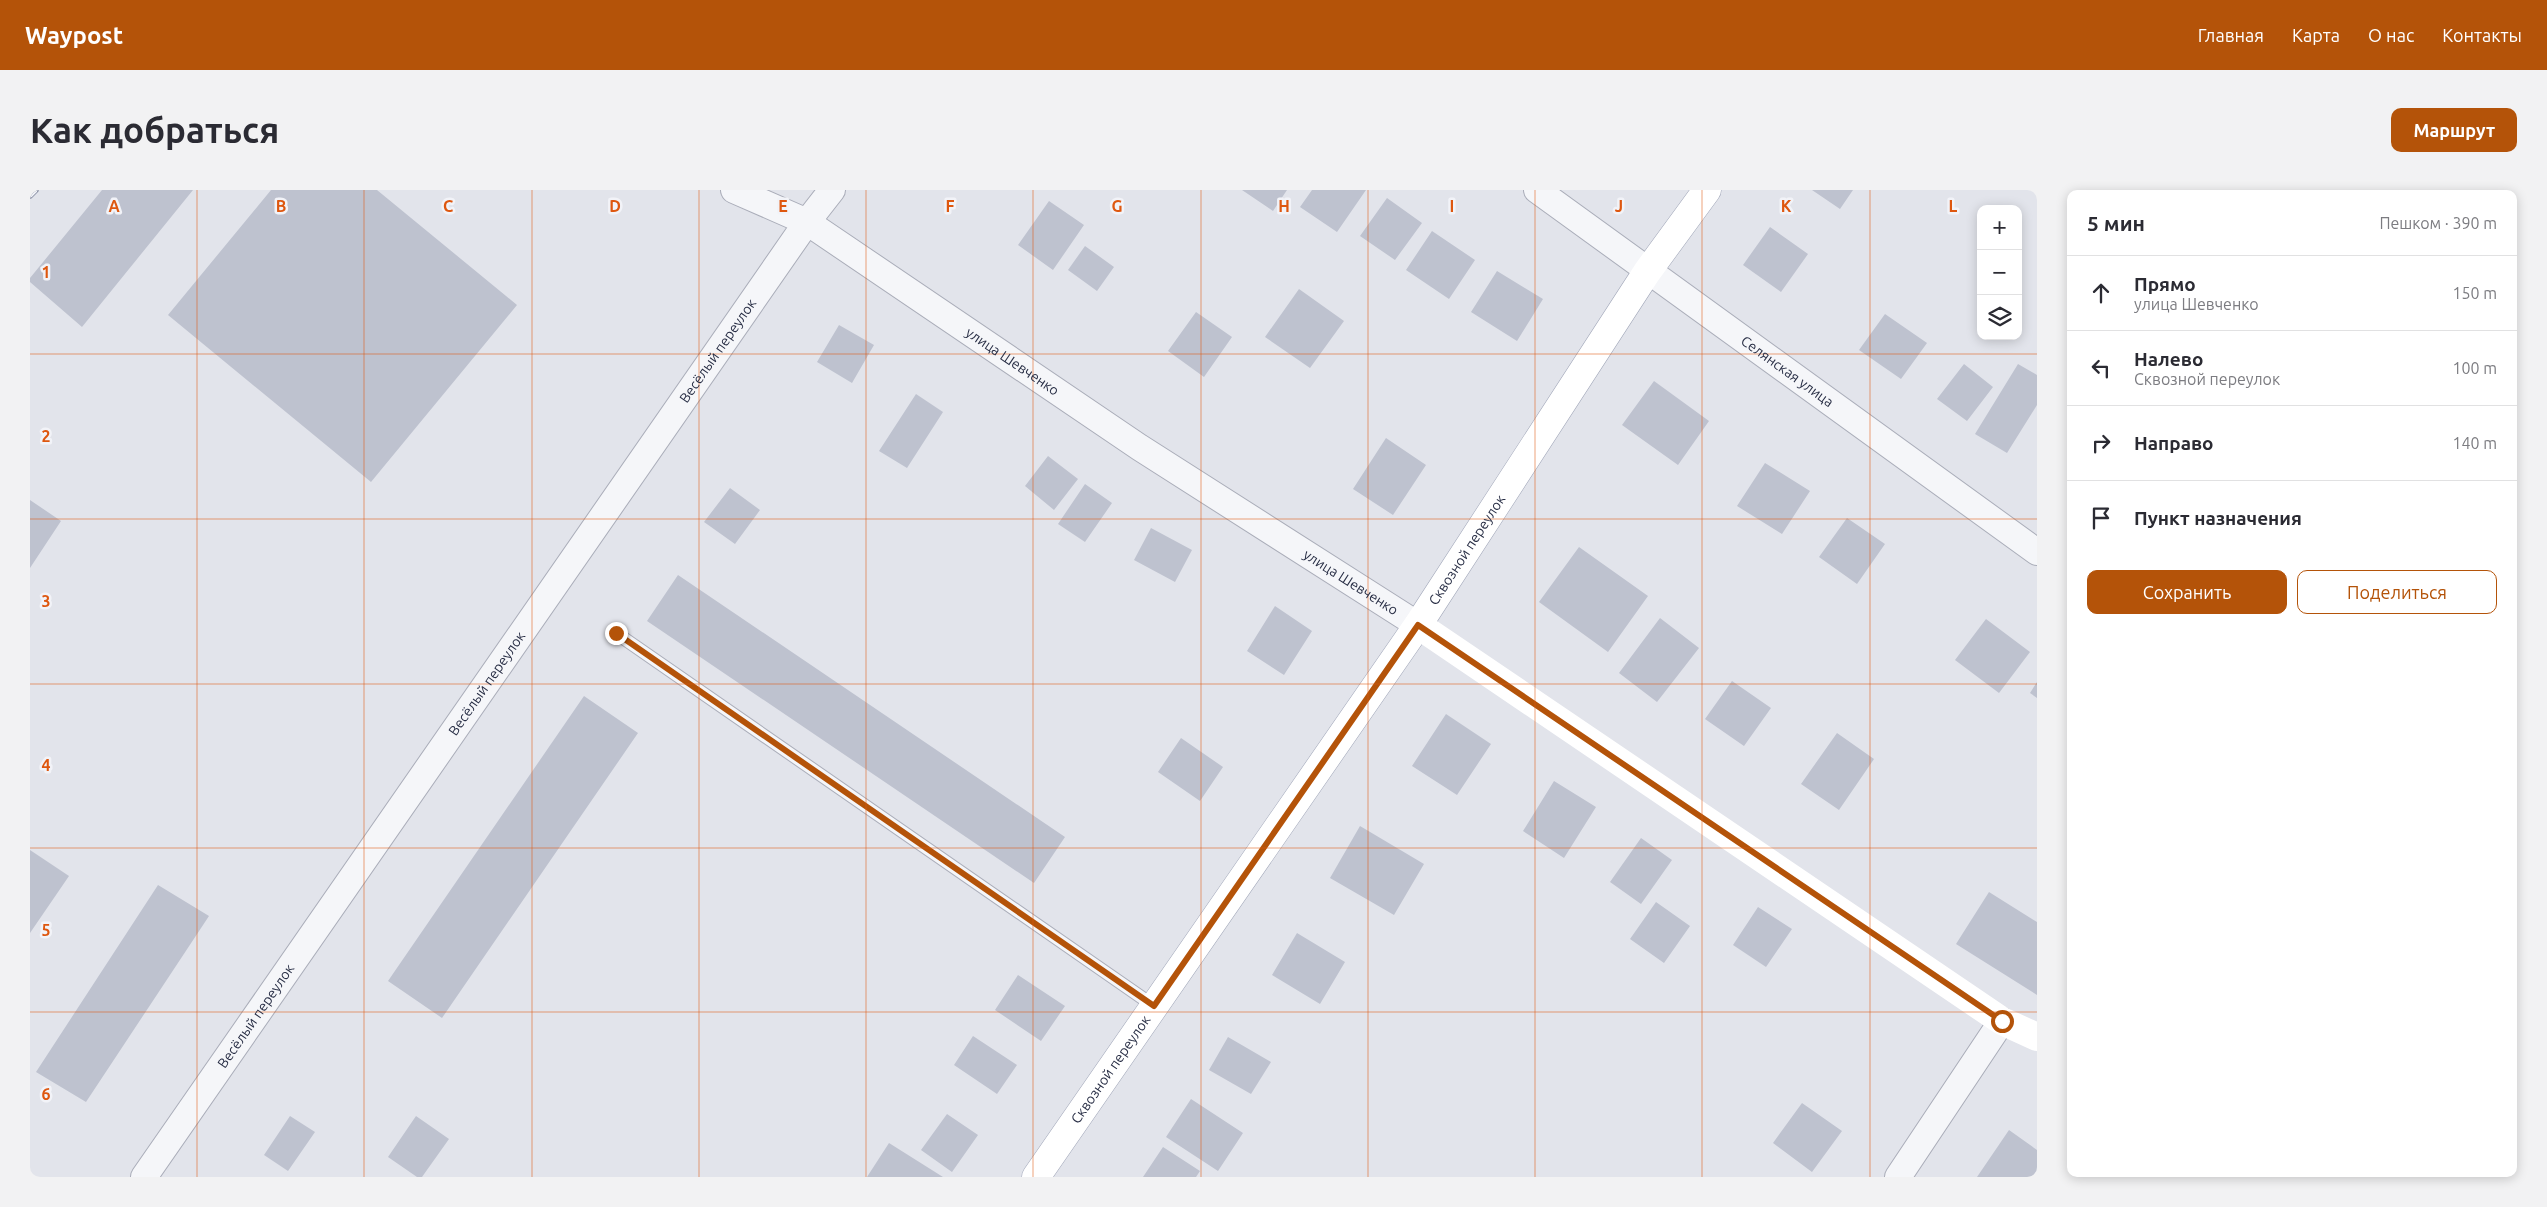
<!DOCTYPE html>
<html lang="ru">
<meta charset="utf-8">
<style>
body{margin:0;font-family:Ubuntu,sans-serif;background:#f2f2f3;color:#2b2b33}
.controls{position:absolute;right:15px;top:15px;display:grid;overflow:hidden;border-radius:10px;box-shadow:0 2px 12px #0003}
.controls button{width:45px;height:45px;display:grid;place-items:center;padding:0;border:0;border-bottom:1px solid #e1e1e2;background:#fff;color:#2b2b33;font:25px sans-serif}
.stop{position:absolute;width:15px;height:15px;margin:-11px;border:4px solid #b45309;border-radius:50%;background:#fff}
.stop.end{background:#b45309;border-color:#fff;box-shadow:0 1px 5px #0008}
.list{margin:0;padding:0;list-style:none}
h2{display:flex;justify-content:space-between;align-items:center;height:65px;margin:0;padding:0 20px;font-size:21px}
h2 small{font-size:16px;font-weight:400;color:#7c7c81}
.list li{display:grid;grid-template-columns:32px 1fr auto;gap:15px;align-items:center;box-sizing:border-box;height:75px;padding:0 20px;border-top:1px solid #e1e1e2}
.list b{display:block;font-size:19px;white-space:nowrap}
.list p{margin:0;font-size:16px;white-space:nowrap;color:#7c7c81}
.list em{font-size:16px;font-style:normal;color:#7c7c81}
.actions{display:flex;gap:10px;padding:15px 20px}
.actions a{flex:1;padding:11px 0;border:1px solid #b45309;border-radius:10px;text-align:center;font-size:18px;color:#b45309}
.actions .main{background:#b45309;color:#fff}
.icon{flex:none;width:28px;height:28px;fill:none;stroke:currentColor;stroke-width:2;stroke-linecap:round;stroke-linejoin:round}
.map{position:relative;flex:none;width:2007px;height:987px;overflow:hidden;border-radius:10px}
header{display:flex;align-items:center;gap:30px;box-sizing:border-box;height:70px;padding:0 25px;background:#b45309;color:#fff}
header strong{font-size:24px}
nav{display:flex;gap:28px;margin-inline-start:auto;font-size:18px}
.intro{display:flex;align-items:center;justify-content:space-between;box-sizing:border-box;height:120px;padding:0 30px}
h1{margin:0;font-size:35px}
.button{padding:12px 22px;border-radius:10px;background:#b45309;color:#fff;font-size:18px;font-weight:700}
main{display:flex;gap:30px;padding:0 30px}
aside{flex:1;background:#fff;border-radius:10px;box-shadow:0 2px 12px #0003}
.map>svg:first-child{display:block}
.building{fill:#bec2cf}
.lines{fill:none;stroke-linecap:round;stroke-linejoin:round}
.lane-casing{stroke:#aaadb9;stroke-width:14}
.street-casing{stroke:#aaadb9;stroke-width:28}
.primary-casing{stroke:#a0a6b8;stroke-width:29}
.lane{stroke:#f5f6f9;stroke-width:12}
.street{stroke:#f5f6f9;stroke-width:26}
.secondary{stroke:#fff;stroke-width:28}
.primary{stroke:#fff;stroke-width:28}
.rail-casing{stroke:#798097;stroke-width:5.5}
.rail{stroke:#f2f3f8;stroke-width:4;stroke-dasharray:11;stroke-linecap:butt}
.route{stroke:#b45309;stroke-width:6}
.grid{fill:none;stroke:#de570f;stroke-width:1;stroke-opacity:0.55}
.labels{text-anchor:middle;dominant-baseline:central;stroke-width:5;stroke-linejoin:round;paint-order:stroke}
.street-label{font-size:14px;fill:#282e45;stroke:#f2f3f8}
.grid-label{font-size:16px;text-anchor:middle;font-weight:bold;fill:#de570f;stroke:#f2f3f8;stroke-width:5;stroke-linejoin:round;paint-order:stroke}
</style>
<header>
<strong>Waypost</strong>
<nav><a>Главная</a><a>Карта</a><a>О нас</a><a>Контакты</a></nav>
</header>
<div class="intro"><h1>Как добраться</h1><a class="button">Маршрут</a></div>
<main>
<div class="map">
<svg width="2007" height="987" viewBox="0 0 2007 987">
<rect width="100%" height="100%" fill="#e2e4eb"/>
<!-- building -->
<path class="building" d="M72 0H163L52 137 0 92V88Z
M241 0H347L487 115 341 292 138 125Z
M1212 0H1257L1243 21Z
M1282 0H1336L1307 42 1270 17Z
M1782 0H1823L1810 19Z
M1357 8 1392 33 1365 70 1330 46Z
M1019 11 1054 35 1023 80 988 55Z
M1740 37 1778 64 1751 102 1713 75Z
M1402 41 1445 70 1419 109 1376 80Z
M1055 56 1084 77 1067 101 1038 80Z
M1467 81 1513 109 1487 151 1441 122Z
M1269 99 1314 131 1280 178 1235 147Z
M1166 122 1202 147 1174 187 1138 161Z
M1855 124 1897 153 1871 189 1829 160Z
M809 135 844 155 822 193 787 172Z
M1934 174 1963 197 1937 231 1907 209Z
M1988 174 2007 185V215L1977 263 1945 244Z
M1624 191 1679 231 1648 275 1592 235Z
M886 204 913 222 877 278 849 261Z
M1356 248 1396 275 1363 325 1323 299Z
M1018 266 1048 289 1024 320 995 296Z
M1735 273 1780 301 1752 344 1707 316Z
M1055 294 1082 313 1055 352 1028 334Z
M700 298 730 320 705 354 674 332Z
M0 310 31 331 0 378Z
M1817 328 1855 354 1827 394 1789 367Z
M1121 338 1162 360 1145 392 1104 370Z
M1549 357 1618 406 1578 462 1509 412Z
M648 385 1035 647 1004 693 617 431Z
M1245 416 1282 441 1254 485 1217 461Z
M1630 428 1669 458 1627 512 1589 483Z
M1956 429 2000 462 1969 503 1925 470Z
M1702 491 1741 518 1714 556 1675 529Z
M2007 492V508L2000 503Z
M554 506 608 543 412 828 358 791Z
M1416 524 1461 554 1427 605 1382 576Z
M1807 543 1844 569 1809 620 1771 594Z
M1151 548 1193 577 1170 611 1128 582Z
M1524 591 1566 617 1534 668 1493 641Z
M1330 636 1394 674 1364 725 1300 688Z
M1611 648 1642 670 1611 714 1580 692Z
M0 660 39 686 0 743Z
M128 695 179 726 56 912 6 882Z
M1959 702 2007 732V805L1926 754Z
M1626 712 1660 736 1634 773 1600 749Z
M1728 717 1762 739 1736 777 1703 755Z
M1267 743 1315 772 1290 814 1242 785Z
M988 785 1035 816 1011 851 965 820Z
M943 846 987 875 967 904 924 875Z
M1198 847 1241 872 1221 904 1179 880Z
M1161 909 1213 943 1188 981 1136 947Z
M1772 913 1812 941 1782 982 1743 953Z
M917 924 948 945 922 982 891 960Z
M260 926 285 942 258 981 234 965Z
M386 926 419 949 392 987H387L358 967Z
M1979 940 2007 960V987H1947Z
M859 953 913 987H837Z
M1133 957 1170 981 1166 987H1113Z"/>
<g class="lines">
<defs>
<path id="lane" d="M586 443 1124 816"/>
<g id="street">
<path id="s1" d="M704 0 777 32 1109 257 1388 435"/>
<path id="s2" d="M1507 0 2007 362"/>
<path id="s3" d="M114 987 777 32 802 0"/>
<path d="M1868 987 1972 831"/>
</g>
<g id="primary">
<path id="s4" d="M1006 987 1388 435 1617 82 1677 0"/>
</g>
</defs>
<!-- lane casing -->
<use href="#lane" class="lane-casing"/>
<!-- street casing -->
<use href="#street" class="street-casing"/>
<!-- primary casing -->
<use href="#primary" class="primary-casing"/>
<!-- lane -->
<use href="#lane" class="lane"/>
<!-- street -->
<use href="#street" class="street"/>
<!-- secondary -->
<path class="secondary" d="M1388 435 1972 831 2007 847"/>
<!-- primary -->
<use href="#primary" class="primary"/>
<defs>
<path id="rail" d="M0 6 6 0"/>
</defs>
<!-- rail casing -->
<use href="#rail" class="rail-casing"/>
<!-- rail -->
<use href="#rail" class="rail"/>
</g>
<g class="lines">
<!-- route -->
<path class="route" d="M586 443 1124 816 1388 435 1972 831"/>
</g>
<!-- grid -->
<path class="grid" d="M167 0V987M334 0V987M502 0V987M669 0V987M836 0V987M1003 0V987M1171 0V987M1338 0V987M1505 0V987M1672 0V987M1840 0V987M0 164H2007M0 329H2007M0 494H2007M0 658H2007M0 822H2007"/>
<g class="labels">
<!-- street labels -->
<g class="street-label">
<text stroke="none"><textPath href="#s3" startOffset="1006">Весёлый переулок</textPath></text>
<text stroke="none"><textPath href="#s1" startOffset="328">улица Шевченко</textPath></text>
<text stroke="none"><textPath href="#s2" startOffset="309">Селянская улица</textPath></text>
<text stroke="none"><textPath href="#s4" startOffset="761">Сквозной переулок</textPath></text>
<text stroke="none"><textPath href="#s1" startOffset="732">улица Шевченко</textPath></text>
<text stroke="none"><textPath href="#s3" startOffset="601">Весёлый переулок</textPath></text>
<text stroke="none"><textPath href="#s3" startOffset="196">Весёлый переулок</textPath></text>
<text stroke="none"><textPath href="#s4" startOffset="131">Сквозной переулок</textPath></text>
</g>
</g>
<g class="grid-label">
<text x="84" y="22">A</text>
<text x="251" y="22">B</text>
<text x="418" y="22">C</text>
<text x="585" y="22">D</text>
<text x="753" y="22">E</text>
<text x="920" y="22">F</text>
<text x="1087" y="22">G</text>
<text x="1254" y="22">H</text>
<text x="1422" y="22">I</text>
<text x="1589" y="22">J</text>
<text x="1756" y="22">K</text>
<text x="1923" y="22">L</text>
<text x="16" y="88">1</text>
<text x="16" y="252">2</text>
<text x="16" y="417">3</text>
<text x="16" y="581">4</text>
<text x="16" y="746">5</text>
<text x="16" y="910">6</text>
</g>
</svg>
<div class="controls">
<button>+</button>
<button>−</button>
<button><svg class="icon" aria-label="layers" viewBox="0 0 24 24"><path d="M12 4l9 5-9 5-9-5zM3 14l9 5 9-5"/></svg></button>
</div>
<div class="stop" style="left:1972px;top:831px"></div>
<div class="stop end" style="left:586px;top:443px"></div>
</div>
<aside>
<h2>5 мин<small>Пешком · 390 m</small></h2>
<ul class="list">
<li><svg class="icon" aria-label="ahead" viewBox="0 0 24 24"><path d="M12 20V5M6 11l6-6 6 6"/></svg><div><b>Прямо</b><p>улица Шевченко</p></div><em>150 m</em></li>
<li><svg class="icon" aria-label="left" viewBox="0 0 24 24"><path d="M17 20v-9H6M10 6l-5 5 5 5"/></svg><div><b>Налево</b><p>Сквозной переулок</p></div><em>100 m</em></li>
<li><svg class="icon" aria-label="right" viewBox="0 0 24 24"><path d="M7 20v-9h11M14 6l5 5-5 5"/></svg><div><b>Направо</b></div><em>140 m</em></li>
<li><svg class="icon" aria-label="arrive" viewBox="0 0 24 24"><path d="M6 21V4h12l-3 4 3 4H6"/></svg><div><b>Пункт назначения</b></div></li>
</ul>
<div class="actions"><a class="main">Сохранить</a><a>Поделиться</a></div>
</aside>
</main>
